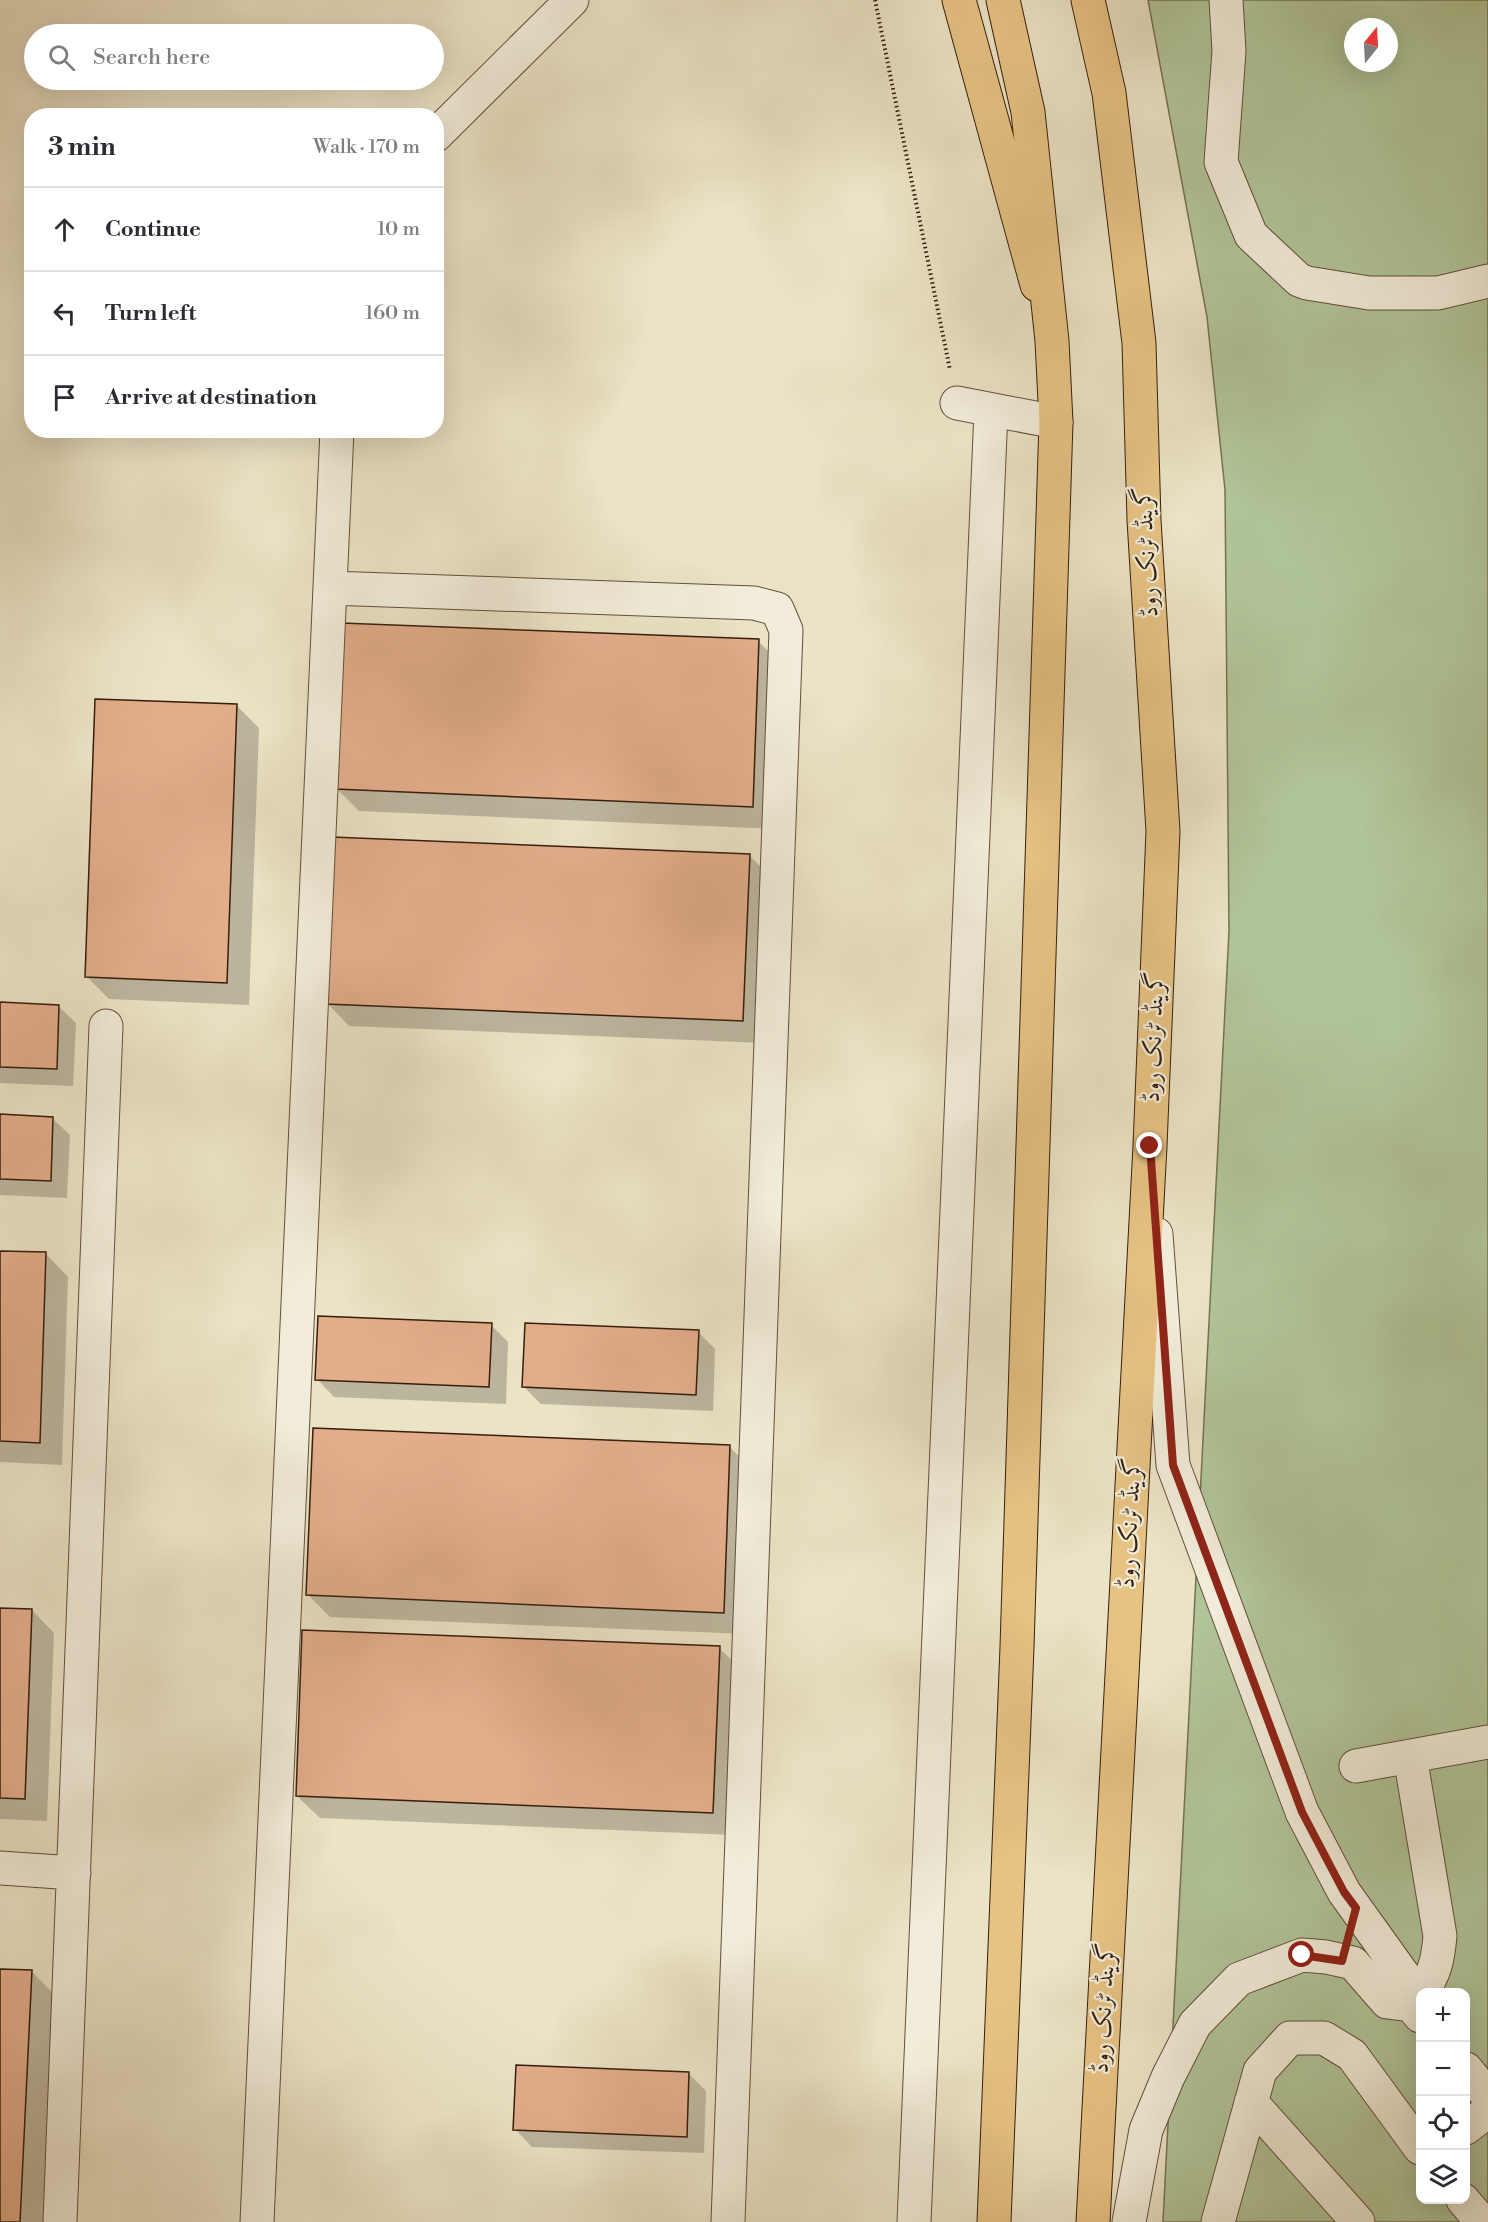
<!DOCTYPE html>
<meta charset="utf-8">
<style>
body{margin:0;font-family:"Libre Bodoni",Amiri,serif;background:#f2f2f3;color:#2b2b33}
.controls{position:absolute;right:18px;bottom:18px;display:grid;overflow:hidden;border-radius:12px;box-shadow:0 6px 24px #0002}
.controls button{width:54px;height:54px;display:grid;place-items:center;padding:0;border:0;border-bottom:2px solid #e1e1e2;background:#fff;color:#2b2b33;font:30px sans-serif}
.compass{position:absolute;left:1344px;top:18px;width:54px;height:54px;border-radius:50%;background:#fff;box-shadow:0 6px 24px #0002;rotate:18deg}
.stop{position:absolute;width:18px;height:18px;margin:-14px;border:4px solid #8f2418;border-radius:50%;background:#fff}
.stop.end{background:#8f2418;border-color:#fff;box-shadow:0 2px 6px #0008}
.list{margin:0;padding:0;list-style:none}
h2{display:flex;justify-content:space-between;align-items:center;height:78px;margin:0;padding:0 24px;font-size:26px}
h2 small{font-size:20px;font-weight:400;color:#7c7c81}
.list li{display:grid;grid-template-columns:39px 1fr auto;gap:18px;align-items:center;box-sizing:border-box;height:84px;padding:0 24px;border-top:2px solid #e1e1e2}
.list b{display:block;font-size:22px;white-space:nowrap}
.list em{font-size:20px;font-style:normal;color:#7c7c81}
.icon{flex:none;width:33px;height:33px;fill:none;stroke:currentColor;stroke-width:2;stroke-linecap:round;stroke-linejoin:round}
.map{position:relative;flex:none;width:1488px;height:2222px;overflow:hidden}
.search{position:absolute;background:#fff;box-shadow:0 6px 24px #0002;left:24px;top:24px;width:420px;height:66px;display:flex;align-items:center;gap:15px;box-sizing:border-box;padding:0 21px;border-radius:33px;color:#7c7c81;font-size:22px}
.panel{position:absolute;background:#fff;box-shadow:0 6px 24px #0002;left:24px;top:108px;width:420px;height:330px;border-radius:24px}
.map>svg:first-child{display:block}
.green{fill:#b1c599;stroke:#747252;stroke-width:1.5;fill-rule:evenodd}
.shadow{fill:#0003}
.building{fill:#e3ad8c;stroke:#361e0b;stroke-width:1.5}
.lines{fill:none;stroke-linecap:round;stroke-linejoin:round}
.minor-casing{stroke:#634f3a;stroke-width:35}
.major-casing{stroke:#361e0b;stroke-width:35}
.highway-casing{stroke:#361e0b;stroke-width:35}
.path{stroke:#361e0b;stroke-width:4;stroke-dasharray:1.5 3;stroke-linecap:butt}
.minor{stroke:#f2edda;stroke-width:33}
.major{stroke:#e6c283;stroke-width:33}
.highway{stroke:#e6c283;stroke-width:33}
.route{stroke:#8f2418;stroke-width:8}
.labels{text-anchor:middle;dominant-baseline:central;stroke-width:4.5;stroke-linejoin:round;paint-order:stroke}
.street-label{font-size:24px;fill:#361e0b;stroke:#f2edda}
</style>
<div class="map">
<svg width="1488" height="2222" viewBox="0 0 1488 2222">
<rect width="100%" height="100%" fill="#ebe3c6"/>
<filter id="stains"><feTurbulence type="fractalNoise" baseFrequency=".00333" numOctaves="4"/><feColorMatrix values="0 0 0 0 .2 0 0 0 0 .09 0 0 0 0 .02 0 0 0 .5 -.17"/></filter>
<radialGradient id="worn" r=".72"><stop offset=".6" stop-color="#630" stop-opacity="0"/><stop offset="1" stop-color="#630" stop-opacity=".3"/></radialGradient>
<!-- green -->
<path class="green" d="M1148 0H1488V2222H1163L1229 931 1225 490 1207 317ZM1353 27H1389V63H1353ZM1420 1992H1466V2200H1420Z"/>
<!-- shadow -->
<path class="shadow" d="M758 641 781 664 775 829 359 811 337 789Z
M237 706 259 728 249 1005 109 999 87 977Z
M749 855 772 878 765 1043 349 1026 327 1003Z
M0 1004 58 1006 76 1023 73 1086 0 1083Z
M0 1116 52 1118 70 1135 67 1198 0 1195Z
M0 1252 46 1254 68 1277 62 1465 0 1462Z
M491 1325 508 1342 506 1404 334 1397 317 1379Z
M698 1332 715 1349 713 1411 541 1404 524 1387Z
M730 1447 752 1470 746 1634 330 1617 308 1595Z
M0 1609 32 1610 54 1633 47 1821 0 1819Z
M719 1648 742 1670 735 1835 320 1818 297 1796Z
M0 1970 32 1972 54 1994 44 2222H0Z
M689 2074 706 2091 704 2153 532 2147 515 2129Z"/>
<!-- building -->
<path class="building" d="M341 623 759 639 753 807 335 789Z
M95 699 237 704 227 983 85 977Z
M332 837 750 854 743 1021 325 1004Z
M0 1002 59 1005 57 1069 0 1067Z
M0 1114 53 1117 51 1181 0 1179Z
M0 1251 46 1252 40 1443 0 1441Z
M318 1316 492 1323 489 1387 315 1380Z
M525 1323 699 1330 696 1395 522 1387Z
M313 1428 730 1445 724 1613 306 1595Z
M0 1608 32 1609 25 1799 0 1798Z
M302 1630 720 1646 713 1813 296 1796Z
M0 1969 32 1970 20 2222H0Z
M516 2065 689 2072 687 2137 513 2130Z"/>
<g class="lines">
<defs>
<path id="minor" d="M1226 0 1229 51 1221 162 1251 235 1299 280 1307 283 1369 293H1438L1488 281
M436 135 572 0
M957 403 1056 422
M330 588 754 603 777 609 786 630 728 2222
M1156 1234 1173 1465 1302 1812 1344 1892 1407 1980 1411 2005 1420 2016
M1410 1756 1440 1936C1438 1958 1435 1975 1421 1992
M1356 1766 1488 1742
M0 1868 74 1873
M1466 2069 1488 2096
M1251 2102 1358 2222
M1466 2128 1488 2111
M1463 2200 1482 2222
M60 2222 106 1026
M257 2222 337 430
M914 2222 991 411
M1129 2222 1146 2130 1168 2077 1195 2024 1239 1979 1302 1955 1326 1957 1353 1963 1387 2002 1411 2005
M1218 2222 1260 2071 1290 2038H1324L1352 2055 1420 2148"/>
<path id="major" d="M959 0 1037 285"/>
<path id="highway" d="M1088 0 1109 93 1139 343 1144 520 1163 831 1150 1146 1093 2222
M994 2222 1017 1647 1056 422 1052 341 1028 112 1003 0"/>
</defs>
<!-- minor casing -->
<use href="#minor" class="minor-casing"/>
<!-- major casing -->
<use href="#major" class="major-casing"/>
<!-- highway casing -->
<use href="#highway" class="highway-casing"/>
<!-- path -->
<path class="path" d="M875 0 950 370"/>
<!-- minor -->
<use href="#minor" class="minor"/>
<!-- major -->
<use href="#major" class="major"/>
<!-- highway -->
<use href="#highway" class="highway"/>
</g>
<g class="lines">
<!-- route -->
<path class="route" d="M1150 1146 1173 1465 1302 1812 1344 1892 1356 1908 1342 1961 1302 1955"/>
</g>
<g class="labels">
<!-- street labels -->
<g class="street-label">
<text transform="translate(1147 552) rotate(-93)">گرینڈ ٹرنک روڈ</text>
<text transform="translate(1154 1037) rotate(-88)">گرینڈ ٹرنک روڈ</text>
<text transform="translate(1130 1523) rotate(-87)">گرینڈ ٹرنک روڈ</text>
<text transform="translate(1104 2008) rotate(-87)">گرینڈ ٹرنک روڈ</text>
</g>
</g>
<rect width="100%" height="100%" filter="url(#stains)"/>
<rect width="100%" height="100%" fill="url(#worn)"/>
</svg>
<div class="controls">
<button>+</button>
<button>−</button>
<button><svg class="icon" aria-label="locate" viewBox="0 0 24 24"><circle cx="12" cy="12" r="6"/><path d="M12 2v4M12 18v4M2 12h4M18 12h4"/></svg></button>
<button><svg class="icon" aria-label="layers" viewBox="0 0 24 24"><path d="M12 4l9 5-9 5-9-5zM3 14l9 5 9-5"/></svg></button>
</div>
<svg class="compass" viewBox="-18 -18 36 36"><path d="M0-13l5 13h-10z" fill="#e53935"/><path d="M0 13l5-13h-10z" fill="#7c7c81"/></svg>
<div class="stop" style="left:1302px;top:1955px"></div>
<div class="stop end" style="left:1150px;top:1146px"></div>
<div class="search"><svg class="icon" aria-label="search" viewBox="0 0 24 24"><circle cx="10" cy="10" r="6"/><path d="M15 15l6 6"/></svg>Search here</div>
<section class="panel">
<h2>3 min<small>Walk · 170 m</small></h2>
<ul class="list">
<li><svg class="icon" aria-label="ahead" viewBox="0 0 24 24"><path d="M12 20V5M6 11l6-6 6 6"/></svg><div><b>Continue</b></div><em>10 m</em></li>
<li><svg class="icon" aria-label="left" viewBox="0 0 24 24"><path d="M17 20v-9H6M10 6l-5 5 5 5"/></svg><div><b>Turn left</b></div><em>160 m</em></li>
<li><svg class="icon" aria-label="arrive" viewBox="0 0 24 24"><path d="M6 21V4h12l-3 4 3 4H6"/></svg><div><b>Arrive at destination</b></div></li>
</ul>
</section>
</div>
